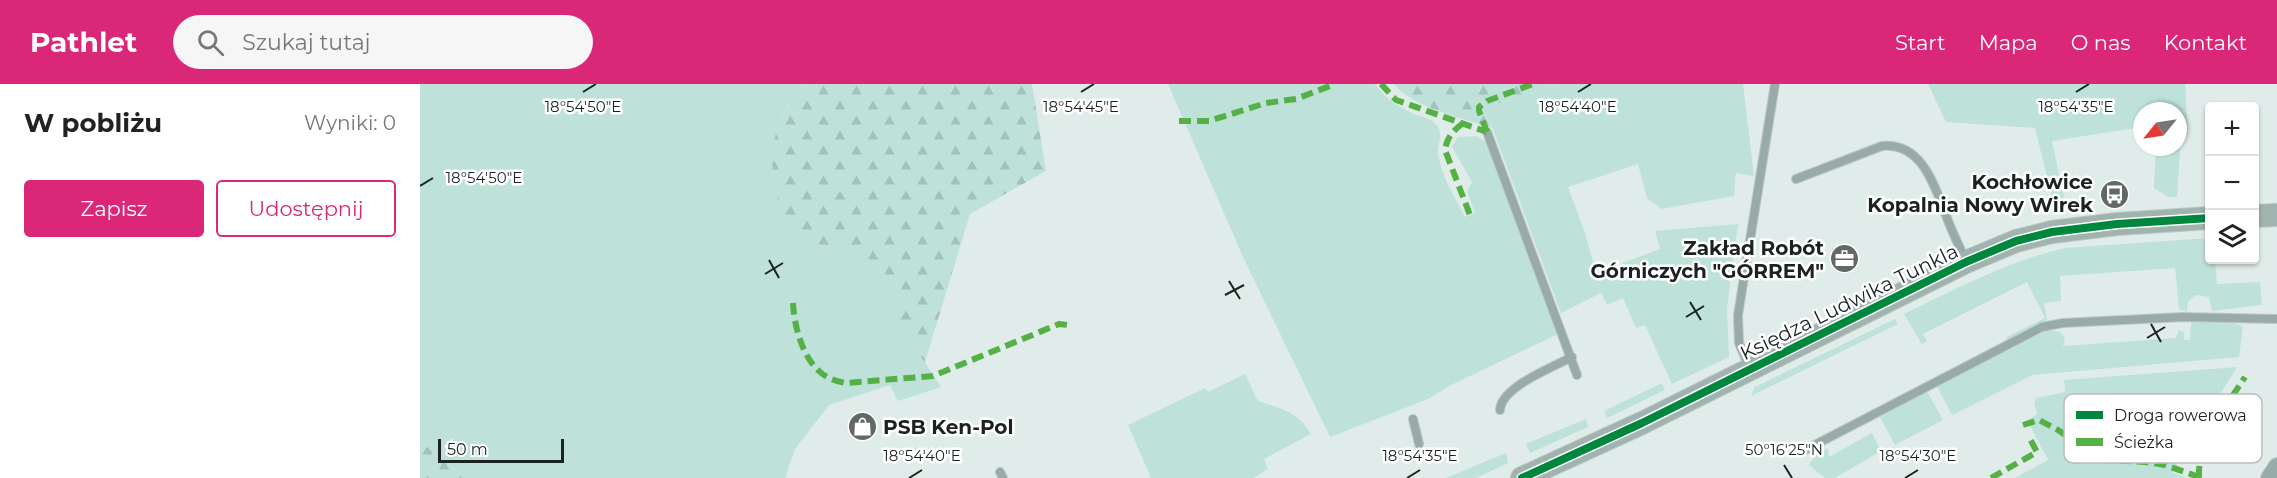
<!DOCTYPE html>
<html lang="pl">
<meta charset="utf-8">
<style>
body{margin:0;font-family:Montserrat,sans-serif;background:#f6f6f6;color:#222}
.controls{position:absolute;right:18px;top:18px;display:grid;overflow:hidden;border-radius:6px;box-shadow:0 2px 4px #0004}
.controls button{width:54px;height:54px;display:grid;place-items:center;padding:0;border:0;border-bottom:2px solid #e0e0e0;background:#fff;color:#222;font:30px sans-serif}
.compass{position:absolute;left:1713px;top:18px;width:54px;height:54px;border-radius:50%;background:#fff;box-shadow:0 2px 4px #0004;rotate:240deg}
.scale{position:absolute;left:18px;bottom:15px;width:126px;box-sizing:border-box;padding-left:6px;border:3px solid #1b2220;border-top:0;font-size:16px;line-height:21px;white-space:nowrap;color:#1b2220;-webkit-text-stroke:4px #fff;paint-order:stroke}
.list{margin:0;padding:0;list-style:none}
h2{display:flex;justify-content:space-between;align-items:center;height:78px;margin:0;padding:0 24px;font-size:26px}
h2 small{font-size:20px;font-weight:400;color:#767676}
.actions{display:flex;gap:12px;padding:18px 24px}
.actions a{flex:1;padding:14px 0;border:2px solid #db2777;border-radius:6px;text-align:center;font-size:21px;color:#db2777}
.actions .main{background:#db2777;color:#fff}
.icon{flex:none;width:33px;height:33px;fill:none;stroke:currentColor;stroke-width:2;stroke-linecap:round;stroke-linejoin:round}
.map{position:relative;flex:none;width:1857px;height:394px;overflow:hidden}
header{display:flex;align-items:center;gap:36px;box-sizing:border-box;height:84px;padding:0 30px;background:#db2777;color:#fff}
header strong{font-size:28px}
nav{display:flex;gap:33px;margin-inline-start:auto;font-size:21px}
.search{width:420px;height:54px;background:#f6f6f6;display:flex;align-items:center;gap:15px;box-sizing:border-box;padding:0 21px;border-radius:33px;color:#767676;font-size:22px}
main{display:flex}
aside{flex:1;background:#fff}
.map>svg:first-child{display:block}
.green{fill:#bee2da}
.forest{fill:url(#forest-firs)}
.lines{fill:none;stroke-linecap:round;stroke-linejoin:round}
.lane-casing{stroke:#bdc7c4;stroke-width:10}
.street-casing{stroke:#bdc7c4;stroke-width:18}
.secondary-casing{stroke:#bdc7c4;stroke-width:24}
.lane{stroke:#99aba8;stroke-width:8}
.street{stroke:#99aba8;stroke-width:16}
.secondary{stroke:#a0b3af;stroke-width:22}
.quiet{stroke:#55b145;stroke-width:6;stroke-dasharray:12 6;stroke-linecap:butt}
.cycleway-casing{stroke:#fff;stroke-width:11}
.cycleway{stroke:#00873e;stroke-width:8}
.ticks{fill:none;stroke:#1b2220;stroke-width:2}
.labels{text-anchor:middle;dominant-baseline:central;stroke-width:5;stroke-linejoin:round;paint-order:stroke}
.poi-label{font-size:20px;font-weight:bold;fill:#1b2220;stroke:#fff;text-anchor:end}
.street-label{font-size:20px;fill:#1b2220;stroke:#fff}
.key{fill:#fff;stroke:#bbbdbc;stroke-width:1.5}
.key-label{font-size:16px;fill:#1b2220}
.ticks-label{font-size:15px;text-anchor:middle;fill:#1b2220;stroke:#fff;stroke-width:5;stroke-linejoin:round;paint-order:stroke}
</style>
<header>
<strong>Pathlet</strong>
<div class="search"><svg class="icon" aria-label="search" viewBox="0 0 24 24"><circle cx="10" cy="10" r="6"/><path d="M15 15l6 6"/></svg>Szukaj tutaj</div>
<nav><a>Start</a><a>Mapa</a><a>O nas</a><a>Kontakt</a></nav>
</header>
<main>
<aside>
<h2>W pobliżu<small>Wyniki: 0</small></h2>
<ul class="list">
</ul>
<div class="actions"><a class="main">Zapisz</a><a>Udostępnij</a></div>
</aside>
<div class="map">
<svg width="1857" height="394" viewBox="0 0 1857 394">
<defs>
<pattern id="forest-firs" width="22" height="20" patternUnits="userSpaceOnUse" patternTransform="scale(1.5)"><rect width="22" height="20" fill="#bee2da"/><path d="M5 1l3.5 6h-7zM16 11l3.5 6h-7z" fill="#a3c2bb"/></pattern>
</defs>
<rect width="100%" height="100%" fill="#e0ece9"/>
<!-- green -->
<path class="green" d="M0 0H388L369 20 360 36 354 97 364 133 400 167 420 163 438 165 453 179 466 194 494 266 505 278 521 303 478 317 470 301 409 321 375 365 365 394H46L0 357Z
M748 0H955C966 15 977 22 994 30 1002 33 1009 34 1015 39 1025 50 1017 58 1018 69 1021 92 1035 113 1045 133L1055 129 1047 107 1052 98 1032 63 1038 53 1056 52 1068 59 1138 250 1031 301 1008 315 910 353 823 173Z
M1136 0H1323L1334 92 1316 89 1314 112 1241 125 1227 114 1218 80 1148 103 1165 149 1176 189 1240 165 1235 147 1318 140 1307 224 1309 273 1252 300 1225 241 1216 244 1203 214 1187 221 1181 209 1141 229 1065 24Z
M1508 0H1765L1768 51H1761L1757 113H1748L1734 104 1736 63H1758V27H1722V43L1632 57 1646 123 1635 125 1615 44 1526 38Z
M1789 154 1790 176H1795L1797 200 1840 198 1842 221 1792 227 1789 213 1776 211 1768 218 1767 228 1759 225 1755 184 1640 192 1641 217 1624 219 1627 236 1587 256V253L1625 234 1607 198 1503 250 1507 257 1502 260 1484 230C1537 205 1588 177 1645 164Z
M1475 235 1478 240 1331 312 1335 303Z
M1771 237H1810L1823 243 1819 273 1612 291 1532 331 1517 302 1628 246 1640 248 1645 254 1643 262 1756 254 1759 246 1764 248V256H1770Z
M1817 283 1752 388 1766 394H1595L1628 376 1607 336 1618 330 1614 321 1616 314 1645 308 1644 296Z
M825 290 838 317C861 325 878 327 891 350L844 375 848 385 833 394H731L708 341 785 304 788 308Z
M1242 299 1245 306 1187 334 1184 327Z
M1507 307 1523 336 1475 361 1460 333Z
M1166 335 1168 343 1110 369 1106 360Z
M1452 349 1461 367 1415 394H1405L1389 381 1396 371 1408 364 1409 373Z
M1086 369 1088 379 1056 394H1026Z"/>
<!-- forest -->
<path class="forest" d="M388 0H612L626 87 550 130 505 278 494 266 482 242 466 194 453 179 437 165 420 163 400 167 383 164C353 126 339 64 369 21 374 13 382 7 388 0Z
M974 0H1136L1065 24 1072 44C1046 35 990 23 974 0Z
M0 357 46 394H0Z"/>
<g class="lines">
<defs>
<path id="lane" d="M1067 48 1157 291
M1376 95 1462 62C1505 58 1516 108 1529 139 1534 152 1540 164 1546 177
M1330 285 1319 259 1318 231 1355 0
M1080 326C1081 303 1133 283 1152 273
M993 335 999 360
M1385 366 1622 243 1643 239 1763 233 1857 235
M580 388 583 394"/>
<path id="street" d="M1849 394 1857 382"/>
<path id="secondary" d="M1834 132 1857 131
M1102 394 1222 339 1546 178 1596 157 1632 148 1697 140 1790 134"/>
</defs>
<!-- lane casing -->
<use href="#lane" class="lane-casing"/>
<!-- street casing -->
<use href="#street" class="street-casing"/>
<!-- secondary casing -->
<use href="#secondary" class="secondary-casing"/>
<!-- lane -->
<use href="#lane" class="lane"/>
<!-- street -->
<use href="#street" class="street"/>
<!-- secondary -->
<use href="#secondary" class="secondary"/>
<!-- quiet -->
<path class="quiet" d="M961 0 976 16 1067 48
M759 37H789L846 19 876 15 915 0
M1043 39C1033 47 1027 53 1025 66L1050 131
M1067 48 1059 27V23L1067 17 1113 0
M373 219C374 241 382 272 399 287 406 294 416 297 425 299L513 292 639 240 648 241
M1603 341 1619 336 1638 346 1682 376 1725 378 1745 381 1779 393
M1571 394 1617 368 1609 353
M1779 394C1777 357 1806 323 1825 293"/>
<defs>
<path id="cycleway" d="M1102 394 1222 339 1546 178 1596 157 1632 148 1697 140 1790 134"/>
</defs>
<!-- cycleway casing -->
<use href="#cycleway" class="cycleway-casing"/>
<!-- cycleway -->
<use href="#cycleway" class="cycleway"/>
</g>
<!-- ticks -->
<path class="ticks" d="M163 8 176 0M661 8 674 0M1158 8 1171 0M1656 8 1669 0M0 102 13 94M349 176 359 194M345 190 363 179M809 197 820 215M805 211 824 201M1270 218 1281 236M1266 233 1284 222M1731 240 1741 258M1727 254 1745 243M1364 381 1372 394M489 394 502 386M987 394 1000 386M1485 394 1498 386"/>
<!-- icons -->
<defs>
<symbol id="bus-disc" viewBox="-11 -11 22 22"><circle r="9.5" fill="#606966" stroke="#fff"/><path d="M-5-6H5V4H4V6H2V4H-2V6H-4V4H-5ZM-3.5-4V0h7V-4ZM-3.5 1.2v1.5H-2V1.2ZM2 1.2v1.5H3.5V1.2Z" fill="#fff"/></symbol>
<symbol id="office-disc" viewBox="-11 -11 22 22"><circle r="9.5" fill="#606966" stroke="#fff"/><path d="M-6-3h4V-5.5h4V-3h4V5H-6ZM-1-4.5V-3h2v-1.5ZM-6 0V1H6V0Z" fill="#fff"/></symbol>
<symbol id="shop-disc" viewBox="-11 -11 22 22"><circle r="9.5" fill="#606966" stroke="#fff"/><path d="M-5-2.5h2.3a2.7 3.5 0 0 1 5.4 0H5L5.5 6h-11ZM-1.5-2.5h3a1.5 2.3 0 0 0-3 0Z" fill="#fff"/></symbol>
</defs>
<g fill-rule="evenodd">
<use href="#bus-disc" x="1678" y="94" width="33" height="33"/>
<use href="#office-disc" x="1408" y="158" width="33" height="33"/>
<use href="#shop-disc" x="426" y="326" width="33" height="33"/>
</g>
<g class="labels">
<!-- poi labels -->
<g class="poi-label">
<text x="1673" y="98">Kochłowice<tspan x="1673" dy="23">Kopalnia Nowy Wirek</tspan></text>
<text x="1404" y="164">Zakład Robót<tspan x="1404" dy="23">Górniczych "GÓRREM"</tspan></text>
<text x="463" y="343" text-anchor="start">PSB Ken-Pol</text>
</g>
<!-- street labels -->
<g class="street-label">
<text transform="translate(1429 218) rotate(-26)">Księdza Ludwika Tunkla</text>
</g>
</g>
<!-- legend -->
<rect x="1644" y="310" width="198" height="69" rx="9" class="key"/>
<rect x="1656" y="327" width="27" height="8" fill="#00873e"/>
<rect x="1656" y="354" width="27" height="8" fill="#55b145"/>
<g class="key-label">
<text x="1694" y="337">Droga rowerowa</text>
<text x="1694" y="364">Ścieżka</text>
</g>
<g class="ticks-label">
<text x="163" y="28">18°54'50"E</text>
<text x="661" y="28">18°54'45"E</text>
<text x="1656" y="28">18°54'35"E</text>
<text x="1158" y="28">18°54'40"E</text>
<text x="64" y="99">18°54'50"E</text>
<text x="1364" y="371">50°16'25"N</text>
<text x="502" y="377">18°54'40"E</text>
<text x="1000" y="377">18°54'35"E</text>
<text x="1498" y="377">18°54'30"E</text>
</g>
</svg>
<div class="controls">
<button>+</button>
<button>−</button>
<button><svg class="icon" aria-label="layers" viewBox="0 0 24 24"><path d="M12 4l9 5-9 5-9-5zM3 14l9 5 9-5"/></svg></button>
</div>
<svg class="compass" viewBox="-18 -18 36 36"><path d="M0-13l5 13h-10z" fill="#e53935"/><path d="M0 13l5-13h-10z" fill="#767676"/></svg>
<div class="scale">50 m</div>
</div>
</main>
